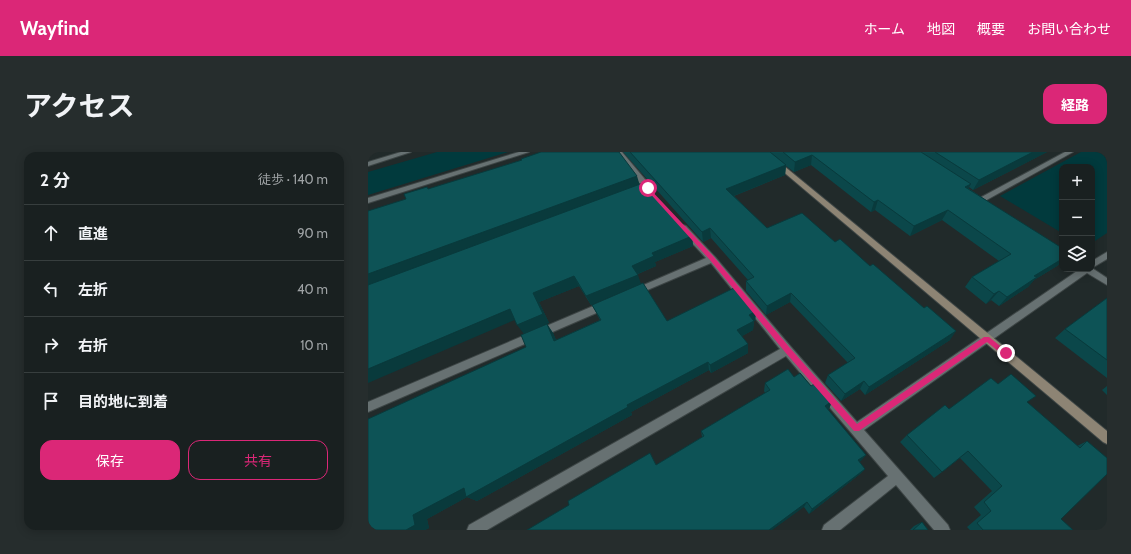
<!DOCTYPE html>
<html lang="ja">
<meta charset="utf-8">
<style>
body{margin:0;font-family:Cabin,"Noto Sans JP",sans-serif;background:#262d2d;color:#f1f3f6}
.controls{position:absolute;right:12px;top:12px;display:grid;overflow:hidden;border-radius:8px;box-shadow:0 2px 10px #0003}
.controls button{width:36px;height:36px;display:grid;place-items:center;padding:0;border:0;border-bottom:1px solid #373e3e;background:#192020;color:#f1f3f6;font:20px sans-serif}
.stop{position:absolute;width:12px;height:12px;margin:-9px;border:3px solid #db2777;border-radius:50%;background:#fff}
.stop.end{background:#db2777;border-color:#fff;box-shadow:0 1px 4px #0008}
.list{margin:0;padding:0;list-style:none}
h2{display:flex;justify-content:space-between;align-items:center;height:52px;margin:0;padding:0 16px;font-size:17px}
h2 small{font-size:13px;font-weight:400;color:#9fa3a5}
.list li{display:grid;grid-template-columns:26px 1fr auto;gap:12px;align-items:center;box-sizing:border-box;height:56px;padding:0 16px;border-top:1px solid #373e3e}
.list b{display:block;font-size:15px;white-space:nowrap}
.list em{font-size:13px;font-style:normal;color:#9fa3a5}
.actions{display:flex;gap:8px;padding:12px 16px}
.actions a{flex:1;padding:9px 0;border:1px solid #db2777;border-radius:12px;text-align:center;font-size:14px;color:#db2777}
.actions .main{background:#db2777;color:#fff}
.icon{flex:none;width:22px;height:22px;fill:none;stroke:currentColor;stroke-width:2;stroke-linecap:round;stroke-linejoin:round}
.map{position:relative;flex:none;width:739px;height:378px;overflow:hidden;border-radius:12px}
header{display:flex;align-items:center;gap:24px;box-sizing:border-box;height:56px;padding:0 20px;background:#db2777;color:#fff}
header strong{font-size:19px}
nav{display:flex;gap:22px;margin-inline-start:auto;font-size:14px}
.intro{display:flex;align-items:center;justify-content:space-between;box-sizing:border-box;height:96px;padding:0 24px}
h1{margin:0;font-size:28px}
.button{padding:10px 18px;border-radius:12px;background:#db2777;color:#fff;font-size:14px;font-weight:700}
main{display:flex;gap:24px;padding:0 24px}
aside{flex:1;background:#192020;border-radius:12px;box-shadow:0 2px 10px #0003}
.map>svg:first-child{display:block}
.green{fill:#013a3d}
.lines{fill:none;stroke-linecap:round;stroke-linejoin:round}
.street-casing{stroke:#3d4545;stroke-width:2}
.secondary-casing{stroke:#3d4545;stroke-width:2}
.street{fill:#677172;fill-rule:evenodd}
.secondary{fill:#8d8474;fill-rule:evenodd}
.wall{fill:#0b474a}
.shaded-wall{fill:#093a3c}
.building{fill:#0d5356;stroke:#093a3c}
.route{fill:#db2777}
</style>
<header>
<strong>Wayfind</strong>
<nav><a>ホーム</a><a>地図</a><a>概要</a><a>お問い合わせ</a></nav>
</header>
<div class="intro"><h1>アクセス</h1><a class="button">経路</a></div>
<main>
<aside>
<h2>2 分<small>徒歩 · 140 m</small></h2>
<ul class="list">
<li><svg class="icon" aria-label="ahead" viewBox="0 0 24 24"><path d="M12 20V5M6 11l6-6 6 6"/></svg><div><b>直進</b></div><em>90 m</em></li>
<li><svg class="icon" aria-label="left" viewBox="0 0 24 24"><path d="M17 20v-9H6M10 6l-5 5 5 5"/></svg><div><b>左折</b></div><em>40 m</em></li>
<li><svg class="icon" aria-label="right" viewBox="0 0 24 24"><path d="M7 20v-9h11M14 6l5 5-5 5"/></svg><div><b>右折</b></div><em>10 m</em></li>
<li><svg class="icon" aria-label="arrive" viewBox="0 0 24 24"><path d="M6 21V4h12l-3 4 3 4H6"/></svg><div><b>目的地に到着</b></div></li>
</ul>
<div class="actions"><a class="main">保存</a><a>共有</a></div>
</aside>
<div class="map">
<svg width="739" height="378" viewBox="0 0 739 378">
<rect width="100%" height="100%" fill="#212a2a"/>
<!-- green -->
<path class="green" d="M69 0H140L0 43V20Z
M713 0H739V81L724 91V15H694V81L632 44Z"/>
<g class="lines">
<defs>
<path id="street" d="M33 0H43L0 14V10Z
M151 0H161L0 51V46Z
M247 0H254L286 38V42H280Z
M697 0H705L615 50H612L608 48Z
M315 73 318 74 347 105 423 195 489 270 712 117H724V109L739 100V107L724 116 739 126V133L719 121 496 278 580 373 582 378H566L528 333 472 378H454L456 373 520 324 418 204 119 378H99L101 373 412 197 343 111 270 142H264L262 140 264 138 338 106 312 78V74Z
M237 149 242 153 240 156 0 260V250Z"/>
<path id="secondary" d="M392 0H399L739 279V292L735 290Z"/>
</defs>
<!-- street casing -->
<use href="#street" class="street-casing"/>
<!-- secondary casing -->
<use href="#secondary" class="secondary-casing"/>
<!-- street -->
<use href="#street" class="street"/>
<!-- secondary -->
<use href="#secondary" class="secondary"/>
</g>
<!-- wall -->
<path class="wall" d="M255 0H679L605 38 601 35 600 36 694 99 693 101 694 102V109L689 114 666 128 660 135 631 154 623 148 618 152 597 135 604 125 631 109 574 68 542 84 507 58 503 60 443 13 426 20 418 14 417 23 366 44 399 76 467 90 582 188 497 243 492 237 473 249 457 231 460 223 480 211 422 150 398 163 378 139V129L380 128 343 86 335 90Z
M154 8 271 32 324 84 325 94 287 110 288 114 270 122 223 153 211 134 171 150 181 171 146 168 38 47 61 37Z
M739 146V226L687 186 697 177Z
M224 153 299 169 388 159 387 169H386L385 178 374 184 380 201 343 221 341 218 263 260 264 263 109 349 99 345 59 367 61 376 57 378H0L158 195 179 172 185 181 188 188 232 168Z
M426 225 443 234 464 249 461 257 460 258 498 303 491 310 497 317 492 322 441 362 436 355 288 313 334 285 333 279 397 241 396 239 397 231Z
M630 232 659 250 709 294 719 289 693 367 705 378H602L599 375 613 363 606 355 624 339 592 306 574 320 566 326 532 290 539 283 581 257Z
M739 234V243L734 238Z
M554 370 560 378H542L546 374Z"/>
<!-- shaded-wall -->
<path class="shaded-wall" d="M665 0H679L605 38 611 28Z
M444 3 443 13 426 20 427 10Z
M418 13 417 23 358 47V37Z
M269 24 272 34 0 135V122Z
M603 32 597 42V35Z
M510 48 507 58 503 60 506 50Z
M580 58 574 68 542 84 546 74Z
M342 76 343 86 335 90 334 80Z
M324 84 325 94 287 110 288 114 267 123 264 114 284 101Z
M694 107V109L689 114 666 128 660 135 631 154 639 145 666 124Z
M270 123 273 132 223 153 218 144Z
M206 124 211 134 171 150 181 171 156 182 149 173 165 141Z
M631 139 623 148 618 152 626 142Z
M423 141 422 150 398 163 399 154Z
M142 157 149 167 0 231V217Z
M388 159 387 169H386L385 178 369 187V178L381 163Z
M179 172 185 181 192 198 186 189Z
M588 179 582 188 497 243 501 235Z
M380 192V201L343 221 342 213Z
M340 210 341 218 263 260 264 263 109 349 99 345 59 367 61 376 57 378H38L45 363 96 336 259 253Z
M496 229 492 237 473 249 477 242Z
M464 249 461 257 454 262 457 254Z
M498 303 493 309 485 314 490 308Z
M497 317 492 322 441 362 444 357Z
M439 350 436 355 404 378H401Z"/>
<!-- building -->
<path class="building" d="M173 0H251L269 24 0 122V59L38 47 36 42 59 35 60 37 154 8 153 7Z
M262 0H402L418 13 358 37 399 76 434 61 467 90 472 87 502 114 505 112 556 156 559 154 588 179 501 235 496 229 477 242 460 223 487 206 423 141 399 154 378 129 386 125 342 76 334 80Z
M415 0H553L603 32 597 35 694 96V98L691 100 694 102V107L666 124 669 125 639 145 631 139 626 142 604 125 643 102 580 58 546 74 510 48 506 50 444 3 427 10Z
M567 0H665L611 28Z
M275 31 324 84 284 101 286 104 264 114 270 123 218 144 206 124 165 141 175 162 149 173 142 157 0 217V133Z
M275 131 299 169 368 135 388 159 381 163 386 169 369 178 380 192 342 213 340 210 259 253 260 255 98 345 96 336 45 363 47 373 38 378H0V267L158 195 153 183 179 172 186 189 233 168 224 153Z
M739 146V208L697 177Z
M420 217 426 225 432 221 443 234 448 231 464 249 457 254 498 303 490 308 497 317 444 357 439 350 401 378H159L201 353 200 349 282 301 288 313 336 284 333 279 402 238 397 231Z
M643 222 668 244 659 250 712 296 719 289 739 306V322L693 367 705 378H615L609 371 623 359 616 350 634 334 600 299 574 320 539 283 577 253 581 257 623 226 630 232Z
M554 370 560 378H545Z"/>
<!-- route -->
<path class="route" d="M280 35 346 105 422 196 489 272 616 185H621L641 201 640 203H635L619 190 491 279H486L417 200 342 108 278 37Z"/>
</svg>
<div class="controls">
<button>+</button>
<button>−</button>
<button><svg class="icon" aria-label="layers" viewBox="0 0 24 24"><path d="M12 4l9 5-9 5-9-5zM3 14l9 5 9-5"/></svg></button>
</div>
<div class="stop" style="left:280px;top:36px"></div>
<div class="stop end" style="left:638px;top:201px"></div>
</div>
</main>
